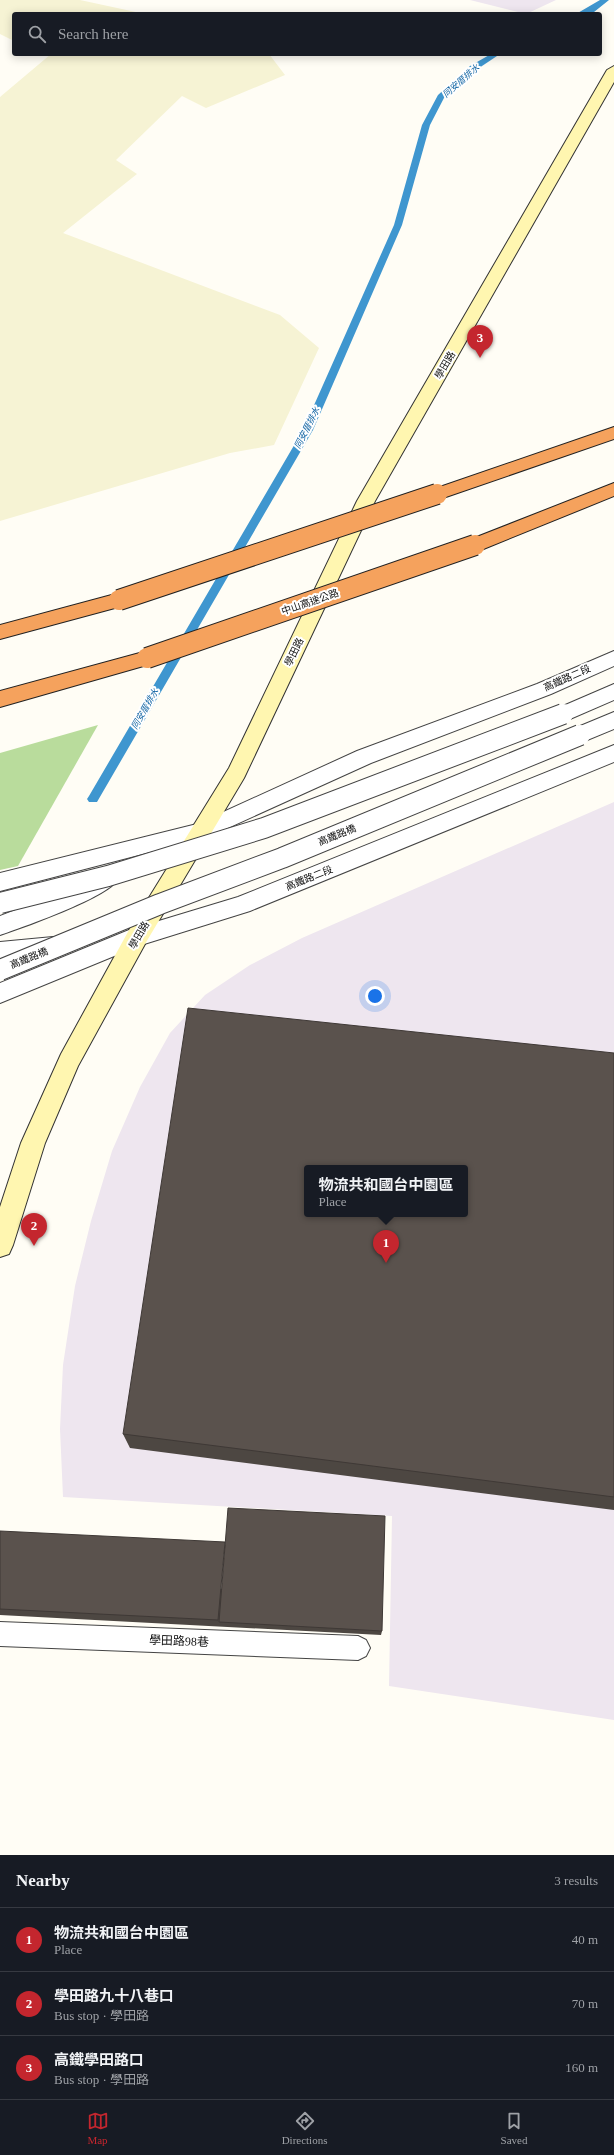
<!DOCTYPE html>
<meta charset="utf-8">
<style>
body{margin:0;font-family:"Times New Roman","Noto Sans TC",serif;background:#242831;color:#f1f3f6}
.you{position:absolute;left:375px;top:996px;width:14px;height:14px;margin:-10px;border:3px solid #fff;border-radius:50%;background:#1a73e8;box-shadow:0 0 0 6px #1a73e833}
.badge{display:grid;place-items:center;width:26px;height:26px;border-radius:50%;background:#c4262e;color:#fff;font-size:13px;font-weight:700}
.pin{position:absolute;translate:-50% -33px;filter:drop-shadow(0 1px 2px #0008)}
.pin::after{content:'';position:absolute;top:21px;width:14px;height:12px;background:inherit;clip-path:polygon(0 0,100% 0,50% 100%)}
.popup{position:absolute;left:304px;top:1165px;width:164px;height:52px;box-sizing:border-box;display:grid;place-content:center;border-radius:4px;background:#171b24;filter:drop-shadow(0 1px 3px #0005);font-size:13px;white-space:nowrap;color:#9ea1a6}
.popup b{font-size:15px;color:#f1f3f6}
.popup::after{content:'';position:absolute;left:50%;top:100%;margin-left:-8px;border:8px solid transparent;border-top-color:#171b24}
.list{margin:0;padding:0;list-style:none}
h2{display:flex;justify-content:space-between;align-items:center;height:52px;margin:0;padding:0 16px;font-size:17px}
h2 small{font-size:13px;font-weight:400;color:#9ea1a6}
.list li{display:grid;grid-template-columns:26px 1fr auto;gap:12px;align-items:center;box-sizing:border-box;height:64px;padding:0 16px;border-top:1px solid #363941}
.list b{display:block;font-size:15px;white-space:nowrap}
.list p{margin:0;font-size:13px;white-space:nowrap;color:#9ea1a6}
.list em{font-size:13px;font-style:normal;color:#9ea1a6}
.icon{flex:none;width:22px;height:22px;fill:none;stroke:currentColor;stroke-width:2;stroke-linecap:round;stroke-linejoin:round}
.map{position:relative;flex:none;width:614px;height:1855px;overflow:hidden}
.search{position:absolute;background:#171b24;box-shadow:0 2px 10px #0003;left:12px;right:12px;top:12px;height:44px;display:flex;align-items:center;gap:10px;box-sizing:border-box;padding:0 14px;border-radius:4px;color:#9ea1a6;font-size:15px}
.sheet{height:244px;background:#171b24}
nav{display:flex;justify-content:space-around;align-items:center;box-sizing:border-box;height:56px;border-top:1px solid #363941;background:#171b24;font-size:11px;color:#9ea1a6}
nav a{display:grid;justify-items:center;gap:2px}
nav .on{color:#c4262e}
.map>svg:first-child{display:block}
.industrial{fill:#eee6ef;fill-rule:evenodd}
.farmland{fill:#f6f3d4}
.forest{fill:#b9dc9c}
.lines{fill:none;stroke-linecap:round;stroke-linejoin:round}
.stream{fill:#3f96cf;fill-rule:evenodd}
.lane-casing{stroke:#444;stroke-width:2}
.street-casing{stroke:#444;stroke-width:2}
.secondary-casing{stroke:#333;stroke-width:2}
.highway-casing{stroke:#222;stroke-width:2}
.lane{fill:#fff;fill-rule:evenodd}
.street{fill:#fff;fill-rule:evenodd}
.secondary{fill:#fff6b0;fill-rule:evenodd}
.highway{fill:#f5a25d;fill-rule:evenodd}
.street-bridge-casing{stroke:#444;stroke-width:22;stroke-linecap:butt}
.highway-bridge-casing{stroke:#222;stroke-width:22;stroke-linecap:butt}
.street-bridge{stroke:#fff;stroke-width:20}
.highway-bridge{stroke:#f5a25d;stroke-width:20}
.wall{fill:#4d4742}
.building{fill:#5a524d;stroke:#3f3936;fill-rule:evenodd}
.labels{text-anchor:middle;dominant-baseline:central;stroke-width:4;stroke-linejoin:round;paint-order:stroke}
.far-water-label{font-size:9px;font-style:italic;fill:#1768a6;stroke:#fff}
.street-label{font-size:10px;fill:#111;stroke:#fff}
.near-street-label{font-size:12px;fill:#111;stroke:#fff}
</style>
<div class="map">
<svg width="614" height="1855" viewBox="0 0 614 1855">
<rect width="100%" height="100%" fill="#fffdf5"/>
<!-- industrial -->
<path class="industrial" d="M470 0H556L526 14Z
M614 802V1720L389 1686 392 1516 63 1497 60 1429 63 1365 75 1286 91 1221 112 1151 140 1087 170 1033 205 995 250 965 302 938ZM307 1168H465V1214H307Z"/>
<!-- farmland -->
<path class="farmland" d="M0 0H80L145 14H14V41L0 34Z
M51 54H269L285 75 206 108 182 96 116 160 137 174 63 233 280 315 319 348 274 445 230 453 0 521V97Z"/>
<!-- forest -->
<path class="forest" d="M98 725 18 866 0 870V753Z"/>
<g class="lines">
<!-- stream -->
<path class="stream" d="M600 0H609L594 12 576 14Z
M491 54H500L476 70 445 96 430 125 402 225 313 430 97 802H89L87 799 89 796 303 430 394 225 422 125 438 95 470 66Z"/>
<defs>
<path id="lane" d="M0 1622 358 1636 366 1640 370 1648 366 1656 358 1660 0 1646Z"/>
<path id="street" d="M614 651V666L551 694 371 763 208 837 0 891V873L197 824 357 751 537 684Z
M614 684V700L570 719 563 722 556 719 553 714 556 709Z
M614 712V729L580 743 573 741 570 735 573 729Z
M614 745V762L250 911 141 945 0 1003V983L129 930 238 897Z
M106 871 114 874 117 880C108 897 21 928 0 935V916L62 892Z
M53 937 61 939 64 946 61 953 53 955 0 962V942Z"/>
<path id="secondary" d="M614 66V82L375 501 244 778 145 944 78 1066 45 1143 13 1245 9 1254 0 1257V1207L21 1143 61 1054 129 930 229 768 357 501 607 70Z"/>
<path id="highway" d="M614 427V439L443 498 437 500 431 498 428 494 431 490Z
M614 483V496L481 550 475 552 469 550 466 545 469 540Z
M119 593 126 595 128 600 126 605 0 639V625Z
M147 651 154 653 157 658 154 663 0 707V691Z"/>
</defs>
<!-- lane casing -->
<use href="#lane" class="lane-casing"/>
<!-- street casing -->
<use href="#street" class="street-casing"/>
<!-- secondary casing -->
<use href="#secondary" class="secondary-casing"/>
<!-- highway casing -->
<use href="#highway" class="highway-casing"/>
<!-- lane -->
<use href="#lane" class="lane"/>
<!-- street -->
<use href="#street" class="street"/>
<!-- secondary -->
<use href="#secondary" class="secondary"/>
<!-- highway -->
<use href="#highway" class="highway"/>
<defs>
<path id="street-bridge" d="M0 903 108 876 264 828 563 714
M0 970 160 904 282 858 580 735"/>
<path id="highway-bridge" d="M119 600 437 494
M147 658 475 545"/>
</defs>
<!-- street-bridge casing -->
<use href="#street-bridge" class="street-bridge-casing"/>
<!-- highway-bridge casing -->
<use href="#highway-bridge" class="highway-bridge-casing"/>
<!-- street-bridge -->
<use href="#street-bridge" class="street-bridge"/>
<!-- highway-bridge -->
<use href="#highway-bridge" class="highway-bridge"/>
</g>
<!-- wall -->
<path class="wall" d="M614 1053V1510L130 1448 123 1434Z
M0 1531 382 1631 381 1635 0 1615Z"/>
<!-- building -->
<path class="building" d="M188 1008 614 1053V1497L123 1434ZM307 1168H465V1214H307Z
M228 1508 385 1516 382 1631 219 1622Z
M0 1531 225 1542 218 1620 0 1609Z"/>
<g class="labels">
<!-- far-water labels -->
<g class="far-water-label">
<text transform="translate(461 81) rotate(-41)">同安厝排水</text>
<text transform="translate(307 428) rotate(-63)">同安厝排水</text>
<text transform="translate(145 709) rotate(-60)">同安厝排水</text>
</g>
<!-- street labels -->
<g class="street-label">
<text transform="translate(445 365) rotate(-60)">學田路</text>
<text transform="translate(310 602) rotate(-19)">中山高速公路</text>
<text transform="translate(294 652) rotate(-64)">學田路</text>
<text transform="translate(567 678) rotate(-24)">高鐵路二段</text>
<text transform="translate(337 835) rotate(-22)">高鐵路橋</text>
<text transform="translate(309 878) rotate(-22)">高鐵路二段</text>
<text transform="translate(139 935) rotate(-60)">學田路</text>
<text transform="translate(29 958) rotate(-22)">高鐵路橋</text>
</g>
<!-- near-street labels -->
<g class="near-street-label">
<text transform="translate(179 1641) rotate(2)">學田路98巷</text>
</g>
</g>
</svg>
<div class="you"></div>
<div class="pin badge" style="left:386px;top:1263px">1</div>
<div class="popup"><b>物流共和國台中園區</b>Place</div>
<div class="pin badge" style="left:34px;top:1246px">2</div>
<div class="pin badge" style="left:480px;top:358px">3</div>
<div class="search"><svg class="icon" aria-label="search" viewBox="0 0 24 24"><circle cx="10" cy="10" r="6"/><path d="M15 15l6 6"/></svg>Search here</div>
</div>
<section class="sheet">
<h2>Nearby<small>3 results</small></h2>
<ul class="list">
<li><span class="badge">1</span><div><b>物流共和國台中園區</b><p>Place</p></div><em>40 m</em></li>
<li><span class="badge">2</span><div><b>學田路九十八巷口</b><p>Bus stop · 學田路</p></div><em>70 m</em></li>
<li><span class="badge">3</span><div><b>高鐵學田路口</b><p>Bus stop · 學田路</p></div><em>160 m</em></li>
</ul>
</section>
<nav>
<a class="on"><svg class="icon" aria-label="map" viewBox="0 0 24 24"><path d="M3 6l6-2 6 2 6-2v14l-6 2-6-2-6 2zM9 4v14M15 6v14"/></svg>Map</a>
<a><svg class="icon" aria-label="directions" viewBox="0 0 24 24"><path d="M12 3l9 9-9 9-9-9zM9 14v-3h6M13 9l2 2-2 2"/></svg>Directions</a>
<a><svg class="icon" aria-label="saved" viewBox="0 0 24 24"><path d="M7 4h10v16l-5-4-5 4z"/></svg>Saved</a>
</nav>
